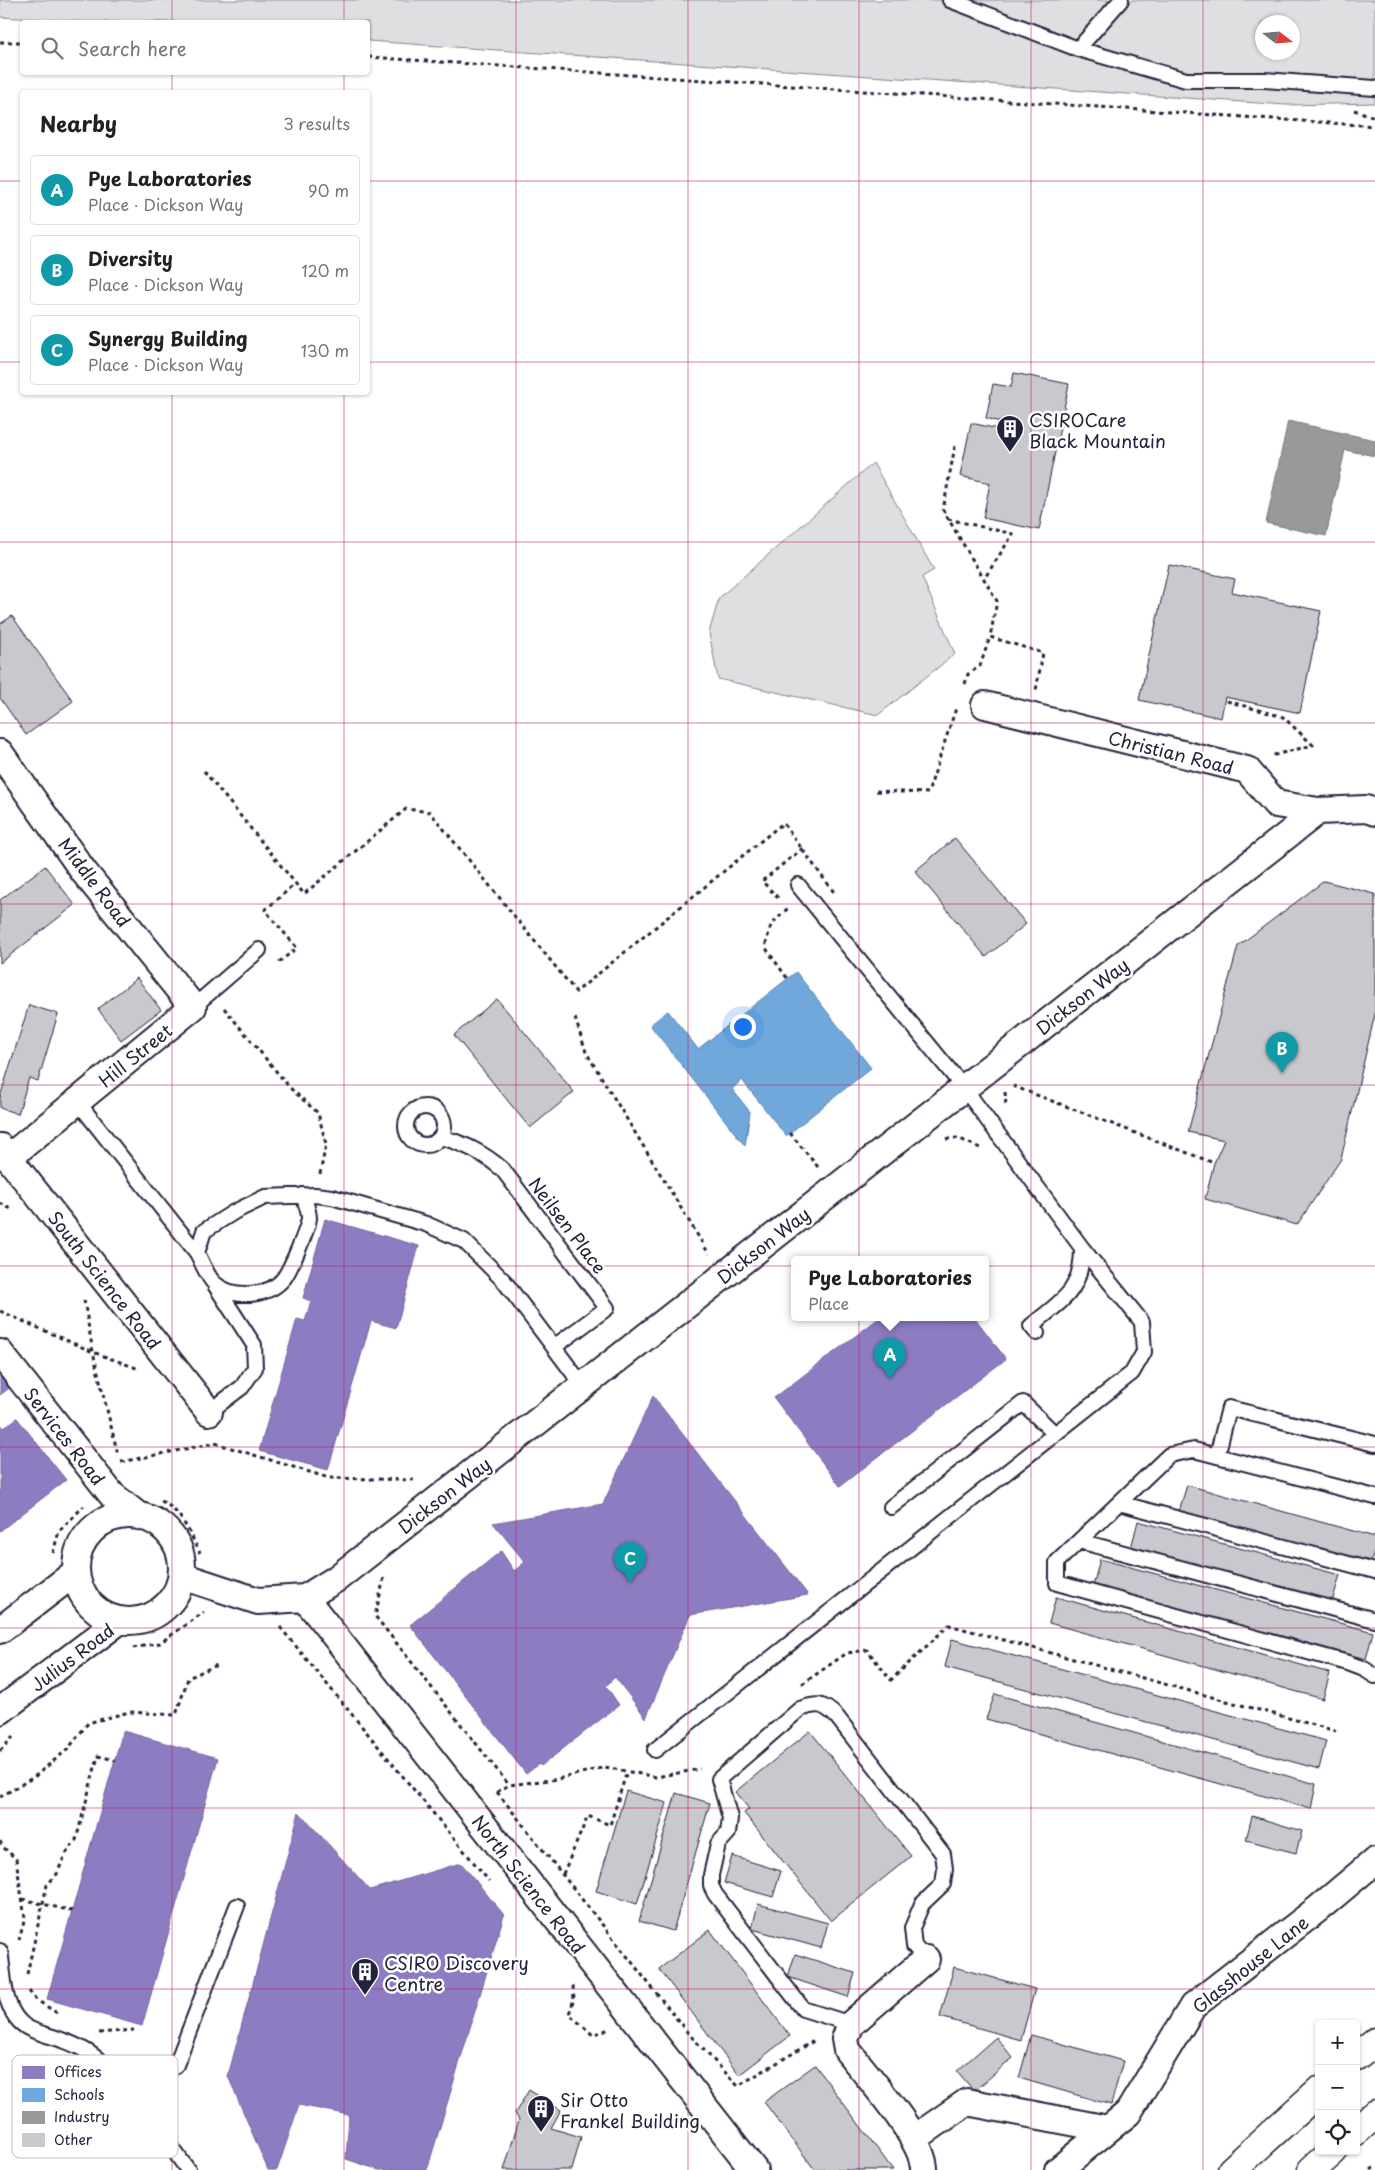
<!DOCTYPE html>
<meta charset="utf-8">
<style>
body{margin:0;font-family:"Playpen Sans",sans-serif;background:#f2f2f2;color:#202124}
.controls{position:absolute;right:15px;bottom:15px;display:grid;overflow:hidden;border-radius:5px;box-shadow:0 1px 4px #0004}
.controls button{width:45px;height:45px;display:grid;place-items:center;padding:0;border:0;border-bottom:1px solid #e0e0e0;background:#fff;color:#202124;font:25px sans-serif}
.compass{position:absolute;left:1255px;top:15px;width:45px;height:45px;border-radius:50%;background:#fff;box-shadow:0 1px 4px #0004;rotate:106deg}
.you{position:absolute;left:742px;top:1026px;width:18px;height:18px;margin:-12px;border:4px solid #fff;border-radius:50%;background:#1a73e8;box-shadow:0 0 0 8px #1a73e833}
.badge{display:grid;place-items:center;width:32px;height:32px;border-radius:50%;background:#2563eb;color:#fff;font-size:16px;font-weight:700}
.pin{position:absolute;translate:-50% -41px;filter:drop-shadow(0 1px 2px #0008)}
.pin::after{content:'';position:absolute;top:26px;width:18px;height:15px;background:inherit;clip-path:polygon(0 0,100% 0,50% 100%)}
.popup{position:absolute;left:791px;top:1256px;width:198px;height:65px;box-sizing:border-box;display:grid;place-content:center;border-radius:5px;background:#fff;filter:drop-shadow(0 1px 4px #0005);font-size:16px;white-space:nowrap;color:#757577}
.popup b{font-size:19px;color:#202124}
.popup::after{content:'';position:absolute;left:50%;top:100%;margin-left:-10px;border:10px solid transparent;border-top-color:#fff}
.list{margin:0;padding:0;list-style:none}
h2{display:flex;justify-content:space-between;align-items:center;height:65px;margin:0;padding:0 20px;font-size:21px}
h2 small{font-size:16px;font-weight:400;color:#757577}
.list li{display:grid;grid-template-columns:32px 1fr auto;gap:15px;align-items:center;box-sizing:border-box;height:70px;margin:0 10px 10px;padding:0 10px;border:1px solid #e0e0e0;border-radius:5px}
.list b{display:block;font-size:19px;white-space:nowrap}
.list p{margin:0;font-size:16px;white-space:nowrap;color:#757577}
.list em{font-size:16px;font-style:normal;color:#757577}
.icon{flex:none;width:28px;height:28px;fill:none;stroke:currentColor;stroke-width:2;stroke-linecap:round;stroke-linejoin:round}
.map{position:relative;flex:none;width:1375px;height:2170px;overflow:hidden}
.search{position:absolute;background:#fff;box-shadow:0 1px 4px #0004;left:20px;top:20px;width:350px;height:55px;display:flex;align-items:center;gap:12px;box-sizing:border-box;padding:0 18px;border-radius:5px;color:#757577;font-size:19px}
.panel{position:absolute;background:#fff;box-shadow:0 1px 4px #0004;left:20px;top:90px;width:350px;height:305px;border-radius:5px}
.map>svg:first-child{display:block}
.green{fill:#dfdfe2;stroke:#80808e;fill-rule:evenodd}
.offices{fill:#8e7cc3;stroke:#6e619a}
.schools{fill:#6fa8dc;stroke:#5880ac}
.industry{fill:#999;stroke:#75757d}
.building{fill:#c8c8cf;stroke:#22223b}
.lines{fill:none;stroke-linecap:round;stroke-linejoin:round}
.lane-casing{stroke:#22223b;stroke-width:18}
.street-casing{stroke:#22223b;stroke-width:30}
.primary-casing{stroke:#22223b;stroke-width:31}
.path{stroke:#22223b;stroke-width:3;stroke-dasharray:4 4;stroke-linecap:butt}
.lane{stroke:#fff;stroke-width:14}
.street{stroke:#fff;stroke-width:26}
.primary{stroke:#fff;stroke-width:28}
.grid{fill:none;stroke:#c2185b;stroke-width:1;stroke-opacity:0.55}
.labels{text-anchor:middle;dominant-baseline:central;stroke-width:5;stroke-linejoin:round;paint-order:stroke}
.poi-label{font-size:18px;fill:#22223b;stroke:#fff;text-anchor:start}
.street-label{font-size:18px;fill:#22223b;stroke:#fff}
.key{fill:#fff;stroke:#bdbdc4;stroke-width:1}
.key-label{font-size:14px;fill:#22223b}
</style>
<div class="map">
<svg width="1375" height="2170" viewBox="0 0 1375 2170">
<rect width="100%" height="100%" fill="#fff"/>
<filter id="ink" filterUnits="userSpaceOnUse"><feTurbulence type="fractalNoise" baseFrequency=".02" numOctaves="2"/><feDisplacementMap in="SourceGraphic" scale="10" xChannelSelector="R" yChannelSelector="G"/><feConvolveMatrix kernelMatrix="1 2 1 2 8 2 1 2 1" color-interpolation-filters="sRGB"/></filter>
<g filter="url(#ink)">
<!-- green -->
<path class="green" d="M0 0H1375V103L1286 105 368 41V22H87L0 17ZM1262 22H1292V52H1262Z
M873 463 934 570 922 577 955 654 878 715 718 679 709 633 719 598Z"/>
<!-- offices -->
<path class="offices" d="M325 1219 419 1246 396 1328 371 1321 328 1470 259 1451 297 1319 305 1321 311 1301 303 1298Z
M879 1318H975L1006 1359 840 1486 774 1398Z
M0 1371 12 1386 0 1395Z
M653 1396 808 1595 690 1615 646 1718 615 1677 606 1686 619 1705 541 1766 539 1764 526 1774 410 1625 501 1551 514 1571 525 1562 493 1523 603 1504Z
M17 1418 66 1480 0 1531V1423L4 1428Z
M123 1731 218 1758 142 2026 47 1999Z
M299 1812 370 1890 461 1863 504 1915 427 2170H379L346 2159 349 2115 299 2105 277 2170H268L228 2076Z"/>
<!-- schools -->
<path class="schools" d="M796 972 871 1068 786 1136 742 1080 732 1089 750 1112 745 1146 650 1025 668 1011 698 1049Z"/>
<!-- industry -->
<path class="industry" d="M1288 421 1375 440V456L1345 450 1326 536 1266 523Z"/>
<!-- building -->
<path class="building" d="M1014 373 1069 384 1039 530 983 518 990 483 960 476 971 423 998 429 1000 422 986 418 993 384 1011 387Z
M1169 565 1235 579 1232 592 1321 611 1300 713 1225 697 1221 718 1139 700Z
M12 616 73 701 26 735 0 698V624Z
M955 838 1026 924 986 957 915 871Z
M45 866 75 905 0 963V900Z
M1324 881 1375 894V1014L1341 1159 1297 1225 1205 1199 1214 1163 1224 1140 1188 1132 1238 946Z
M137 978 161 1010 121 1040 98 1009Z
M497 999 574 1092 530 1128 454 1035Z
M29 1005 58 1014 38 1081 29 1078 18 1114 0 1108V1097Z
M1187 1485 1375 1537V1548L1370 1565 1179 1511Z
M1138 1521 1340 1575 1332 1602 1131 1548Z
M1100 1559 1373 1632 1366 1659 1093 1586Z
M1056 1597 1330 1673 1323 1699 1049 1623Z
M952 1639 1326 1741 1319 1769 945 1667Z
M995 1694 1316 1784 1311 1809 986 1719Z
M810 1731 911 1856 831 1921 744 1813 749 1809 735 1792Z
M626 1791 667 1803 637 1904 596 1891Z
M676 1793 710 1803 673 1931 639 1921Z
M1252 1816 1302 1831 1296 1853 1246 1840Z
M732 1856 781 1871 773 1897 724 1883Z
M758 1904 828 1923 821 1948 752 1929Z
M710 1930 790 2036 739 2075 659 1969Z
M795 1954 855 1973 848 1997 788 1977Z
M954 1967 1035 1989 1021 2040 940 2017Z
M1031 2035 1123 2061 1111 2105 1019 2078Z
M996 2037 1013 2058 974 2091 957 2071Z
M815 2065 893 2170H815L764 2102Z
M529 2090 561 2110 551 2128 581 2137 572 2170H504L519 2120 515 2113Z"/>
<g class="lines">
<defs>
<path id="lane" d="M950 0 1078 49 1186 80H1264L1375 88
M1078 49 1121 0
M798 885 964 1088 1082 1248C1082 1292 1062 1300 1031 1326L1037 1333
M193 1007 259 950
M77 1101 197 1253 204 1231 234 1212 265 1197 315 1195 332 1197 426 1224 464 1241 504 1281 583 1386
M406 1126a19 19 0 1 1 38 0a19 19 0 1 1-38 0Z
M441 1137C465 1144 484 1153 503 1170L607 1308 554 1347
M197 1253C202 1262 207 1276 214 1283 232 1299 268 1298 284 1278 291 1268 308 1229 309 1218 309 1211 305 1202 303 1195
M209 1412 242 1387 255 1368 254 1345 215 1285
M1217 1456 1229 1408 1375 1444
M1375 1497 1194 1450 1169 1455 1057 1562V1583L1348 1663 1364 1669 1375 1676
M1119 1503 1375 1571
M891 1507 1023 1403 1055 1434
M1079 1541 1375 1620
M655 1750 1132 1373 1144 1352 1142 1322 1082 1248
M0 1951C3 1967 3 1989 9 2004 19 2031 36 2031 59 2039 74 2044 91 2052 102 2063 136 2092 161 2134 188 2170
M851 2024 803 2009 715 1894 711 1886V1875L718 1844 728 1833 730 1818 719 1779 800 1709C818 1703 823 1703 837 1717L943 1854 945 1869 943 1884 922 1904 912 1928 914 1946 926 1959
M133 2097 176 2065 237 1906"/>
<path id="street" d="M985 705 1247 770 1276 804 1318 811 1366 809 1375 812
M0 753 84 872 193 1007 8 1158
M0 1147 209 1412
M0 1353 112 1495 136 1514
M76 1568a53 53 0 1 1 106 0a53 53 0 1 1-106 0Z
M182 1576 258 1601 305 1598 336 1579 1318 811
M305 1598 754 2170
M0 1630 76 1572
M0 1711 119 1621
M915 2138 967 2102 1108 2129
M924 2170C925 2140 867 2076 847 2050L845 2039 851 2024 926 1959
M1058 2170 1128 2113 1193 2006 1319 1908 1375 1861"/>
<path id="primary" d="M1356 2057 1375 2042
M1356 2131 1375 2114
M1232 2170 1319 2091
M1312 2170 1333 2151"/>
</defs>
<!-- lane casing -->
<use href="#lane" class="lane-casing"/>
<!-- street casing -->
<use href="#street" class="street-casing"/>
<!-- primary casing -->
<use href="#primary" class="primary-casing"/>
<!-- path -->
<path class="path" d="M0 42H22
M368 57 1375 126
M1354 110 1375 117
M955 446 943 510 997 601 990 637
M948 519 1013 534 984 579
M965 684 968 674 980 666 990 637 1043 653 1036 690
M1227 701 1283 717 1313 745 1271 756
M204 771 304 894 406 809 430 812 576 992 783 823 836 895
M876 791 928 793 956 708
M778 898 762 881 803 848
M279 962 297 948 265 910 295 884
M787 978 765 947 771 925 788 908
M224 1008 290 1088 318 1113 326 1144 320 1174
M575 1018 586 1052 709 1254
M1013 1086 1214 1163
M1005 1092 1006 1106
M790 1133 818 1167
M946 1139 958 1138 980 1148
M0 1203 13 1210
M84 1300 93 1352 118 1455
M0 1311 93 1352 139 1369
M121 1462 215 1443 329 1478 416 1480
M161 1501C181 1510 190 1534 200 1553
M53 1553 59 1531 84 1506
M384 1578 375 1616 509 1785
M280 1627 489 1881
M133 1648 160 1643 204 1612
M802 1684 847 1653 867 1650 891 1680 949 1625 1336 1731
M0 1751 13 1737
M497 1792 688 2033 738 2086 812 2042 817 2040
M497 1792 509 1785 558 1779 605 1767 656 1777 700 1769
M0 1797 34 1777 68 1749 88 1723 129 1712 176 1715 188 1678 219 1664
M0 1841 2 1846 16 1859 25 1918 19 1940
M563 1874 588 1816 610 1825 627 1771
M22 1899 72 1911
M27 1974 47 1885 57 1874 65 1855 76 1840 98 1756 115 1760
M573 1986 574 1999 569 2014 593 2035 609 2029
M29 1991 35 1999 57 2013
M99 2033 134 2030
M1371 2170 1375 2167"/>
<!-- lane -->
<use href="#lane" class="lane"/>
<!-- street -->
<use href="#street" class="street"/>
<!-- primary -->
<use href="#primary" class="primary"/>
</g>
</g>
<!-- grid -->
<path class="grid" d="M172 0V22M344 0V22M516 0V2170M688 0V2170M859 0V2170M1031 0V2170M1203 0V2170M172 72V92M344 72V92M0 181H22M368 181H1375M0 362H22M368 362H1375M172 392V2170M344 392V2170M0 542H1375M0 723H1375M0 904H1375M0 1085H1375M0 1266H1375M0 1447H1375M0 1628H1375M0 1808H1375M0 1989H1375"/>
<!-- icons -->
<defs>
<symbol id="building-pin" viewBox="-11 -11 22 30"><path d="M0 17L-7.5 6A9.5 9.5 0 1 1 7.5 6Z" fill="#22223b" stroke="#fff"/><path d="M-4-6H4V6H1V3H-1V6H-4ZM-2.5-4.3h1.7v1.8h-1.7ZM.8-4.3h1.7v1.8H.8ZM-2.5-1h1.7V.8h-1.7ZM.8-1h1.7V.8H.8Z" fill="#fff"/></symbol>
</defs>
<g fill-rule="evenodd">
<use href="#building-pin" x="994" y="413" width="32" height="43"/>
<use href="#building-pin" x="349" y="1956" width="32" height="43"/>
<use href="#building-pin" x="525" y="2093" width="32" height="43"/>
</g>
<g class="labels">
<!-- poi labels -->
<g class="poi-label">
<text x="1029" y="419">CSIROCare<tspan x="1029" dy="21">Black Mountain</tspan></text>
<text x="384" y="1962">CSIRO Discovery<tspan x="384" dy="21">Centre</tspan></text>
<text x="560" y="2099">Sir Otto<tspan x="560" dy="21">Frankel Building</tspan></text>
</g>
<!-- street labels -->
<g class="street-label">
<text transform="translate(1171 752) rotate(14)">Christian Road</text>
<text transform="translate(95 882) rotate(53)">Middle Road</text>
<text transform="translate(1082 996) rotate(-38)">Dickson Way</text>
<text transform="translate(135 1055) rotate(-39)">Hill Street</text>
<text transform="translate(568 1225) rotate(53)">Neilsen Place</text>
<text transform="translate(763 1245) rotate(-38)">Dickson Way</text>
<text transform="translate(105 1280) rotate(52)">South Science Road</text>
<text transform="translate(65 1436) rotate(52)">Services Road</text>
<text transform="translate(444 1495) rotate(-38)">Dickson Way</text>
<text transform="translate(72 1657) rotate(-37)">Julius Road</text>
<text transform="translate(529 1884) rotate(52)">North Science Road</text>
<text transform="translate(1250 1964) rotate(-39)">Glasshouse Lane</text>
</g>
</g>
<!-- legend -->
<rect x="12" y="2055" width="166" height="103" rx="8" class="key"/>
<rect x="22" y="2066" width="23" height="13" fill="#8e7cc3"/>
<rect x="22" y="2088" width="23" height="14" fill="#6fa8dc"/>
<rect x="22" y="2111" width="23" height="13" fill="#999"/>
<rect x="22" y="2133" width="23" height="14" fill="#c8c8cf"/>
<g class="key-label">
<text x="54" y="2077">Offices</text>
<text x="54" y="2100">Schools</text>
<text x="54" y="2122">Industry</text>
<text x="54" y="2145">Other</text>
</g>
</svg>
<div class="controls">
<button>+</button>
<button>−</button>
<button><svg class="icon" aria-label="locate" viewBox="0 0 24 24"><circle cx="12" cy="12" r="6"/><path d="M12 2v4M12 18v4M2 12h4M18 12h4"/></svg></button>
</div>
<svg class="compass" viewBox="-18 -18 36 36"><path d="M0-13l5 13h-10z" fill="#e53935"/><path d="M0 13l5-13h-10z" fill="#757577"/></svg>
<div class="you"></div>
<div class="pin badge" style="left:890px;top:1379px;background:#0f9aa8">A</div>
<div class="popup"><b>Pye Laboratories</b>Place</div>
<div class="pin badge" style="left:1282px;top:1073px;background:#0f9aa8">B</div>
<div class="pin badge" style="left:630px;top:1583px;background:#0f9aa8">C</div>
<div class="search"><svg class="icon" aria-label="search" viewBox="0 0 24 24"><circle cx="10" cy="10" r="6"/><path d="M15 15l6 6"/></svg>Search here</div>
<section class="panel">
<h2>Nearby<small>3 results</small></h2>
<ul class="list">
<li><span class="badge" style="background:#0f9aa8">A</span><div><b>Pye Laboratories</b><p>Place · Dickson Way</p></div><em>90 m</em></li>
<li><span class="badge" style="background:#0f9aa8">B</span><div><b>Diversity</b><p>Place · Dickson Way</p></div><em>120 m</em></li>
<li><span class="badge" style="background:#0f9aa8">C</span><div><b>Synergy Building</b><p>Place · Dickson Way</p></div><em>130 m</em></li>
</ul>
</section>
</div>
